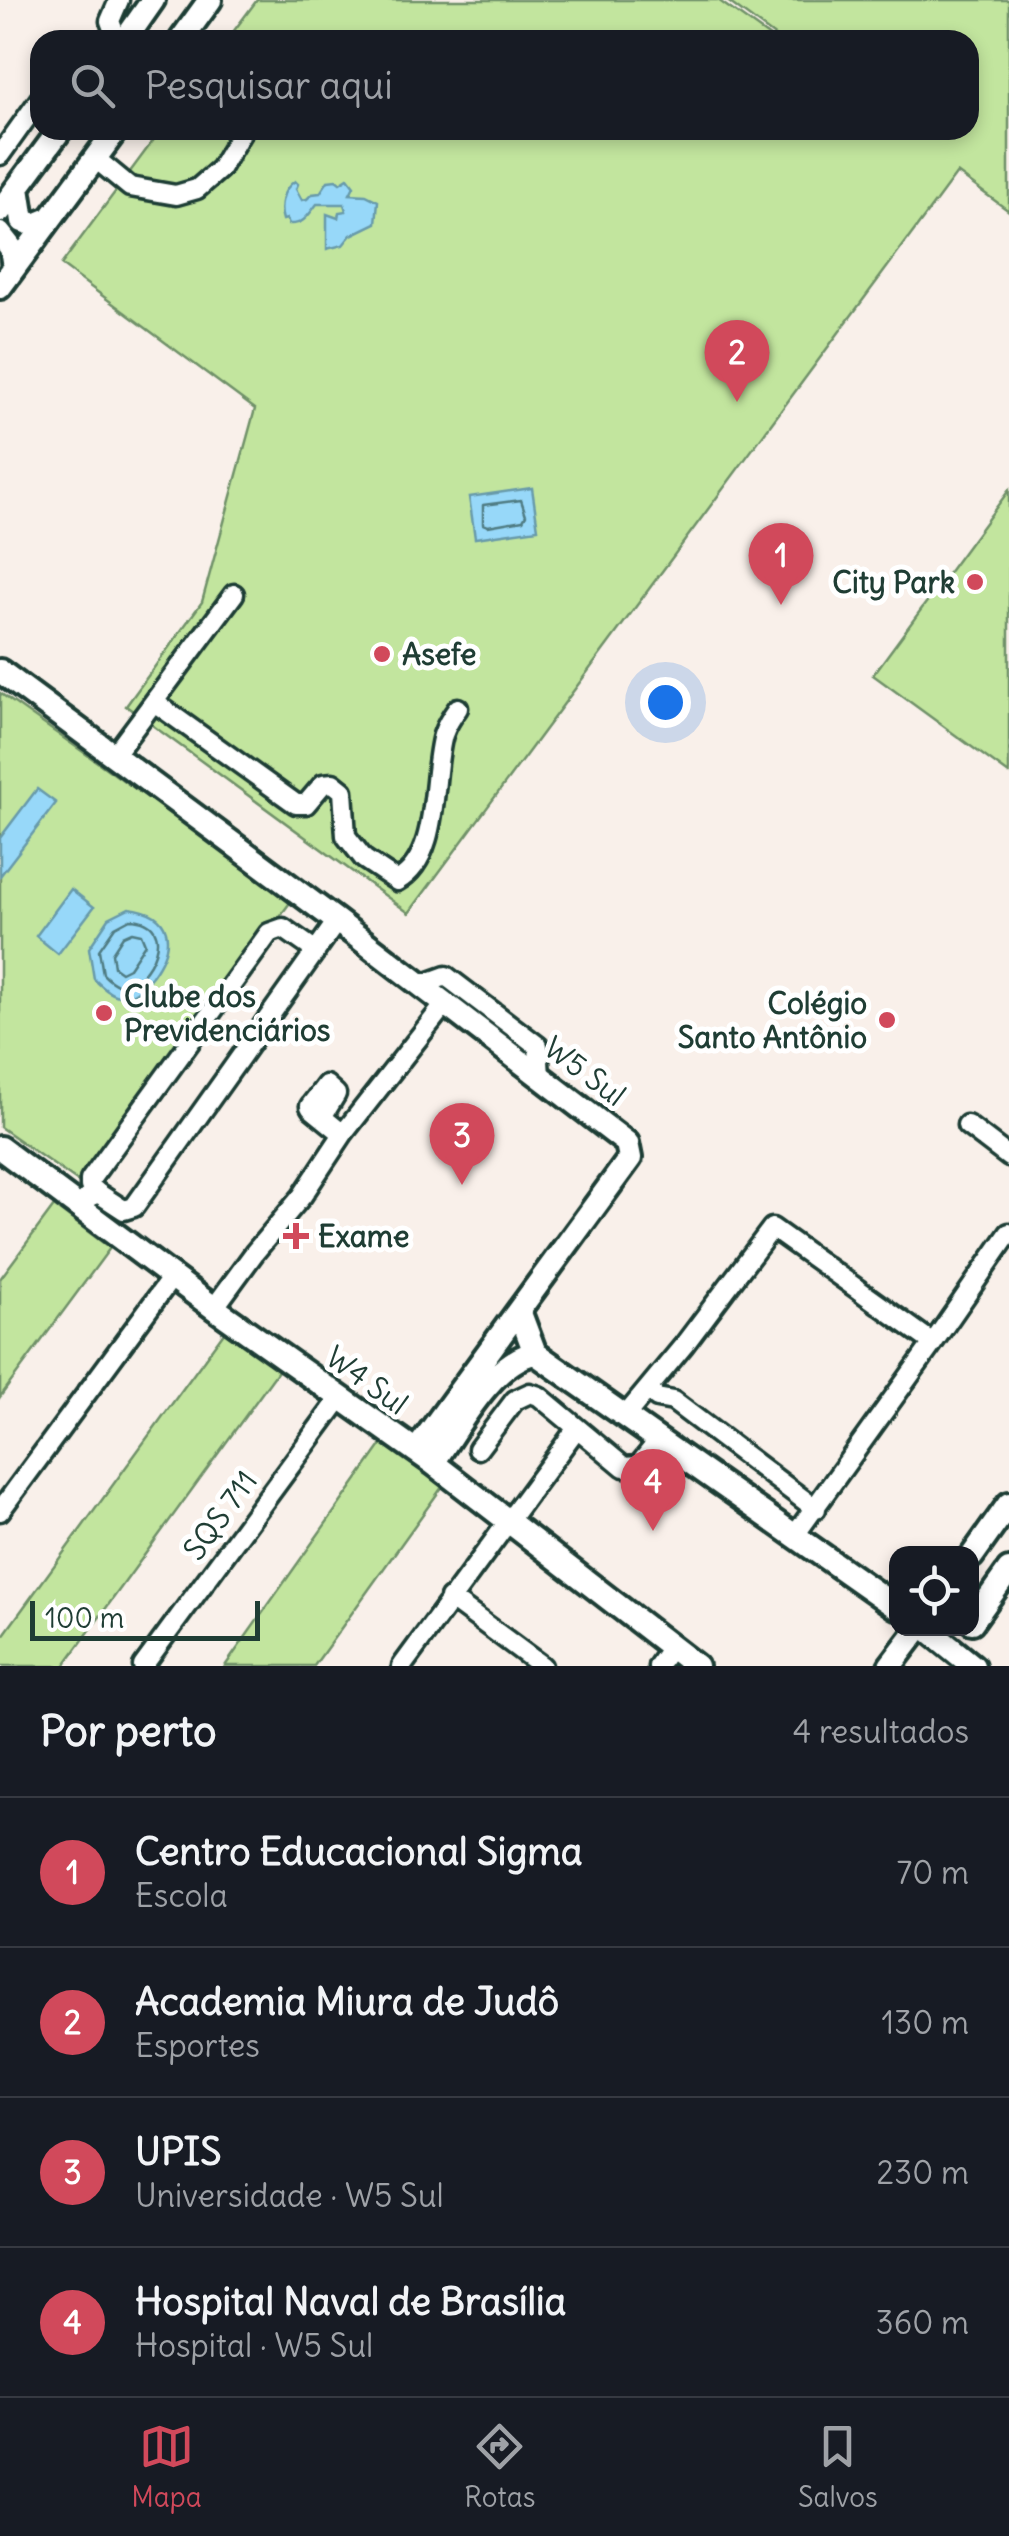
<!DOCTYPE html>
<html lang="pt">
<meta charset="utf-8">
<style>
body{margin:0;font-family:Delius,sans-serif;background:#242831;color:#f1f3f6}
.controls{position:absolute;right:30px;bottom:30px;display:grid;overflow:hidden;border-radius:20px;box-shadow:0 5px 15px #0003}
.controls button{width:90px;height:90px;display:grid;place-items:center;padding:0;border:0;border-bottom:2px solid #363941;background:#171b24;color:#f1f3f6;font:50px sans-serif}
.scale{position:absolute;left:30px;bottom:25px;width:230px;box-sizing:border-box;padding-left:10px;border:5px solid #1f3d34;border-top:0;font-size:28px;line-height:35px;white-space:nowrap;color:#1f3d34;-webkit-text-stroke:8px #fff;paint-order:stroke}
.you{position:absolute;left:665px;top:702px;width:35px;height:35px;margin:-25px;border:8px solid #fff;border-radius:50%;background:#1a73e8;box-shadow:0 0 0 15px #1a73e833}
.badge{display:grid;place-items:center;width:65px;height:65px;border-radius:50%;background:#d1495b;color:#fff;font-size:32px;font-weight:700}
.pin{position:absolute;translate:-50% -82px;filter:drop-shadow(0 2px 5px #0008)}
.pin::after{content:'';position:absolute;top:52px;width:35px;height:30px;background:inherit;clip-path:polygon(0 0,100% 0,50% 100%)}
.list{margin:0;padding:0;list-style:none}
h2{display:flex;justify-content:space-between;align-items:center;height:130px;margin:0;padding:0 40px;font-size:42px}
h2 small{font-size:32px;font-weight:400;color:#9ea1a6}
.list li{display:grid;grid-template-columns:65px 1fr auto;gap:30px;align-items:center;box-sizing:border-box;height:150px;padding:0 40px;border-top:2px solid #363941}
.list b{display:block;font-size:38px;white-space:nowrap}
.list p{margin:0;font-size:32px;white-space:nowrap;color:#9ea1a6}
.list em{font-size:32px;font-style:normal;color:#9ea1a6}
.icon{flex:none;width:55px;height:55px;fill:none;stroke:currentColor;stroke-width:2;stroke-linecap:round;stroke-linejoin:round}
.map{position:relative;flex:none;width:1009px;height:1666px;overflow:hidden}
.search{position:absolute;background:#171b24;box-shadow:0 5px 15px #0003;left:30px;right:30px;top:30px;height:110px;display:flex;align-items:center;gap:25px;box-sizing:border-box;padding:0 35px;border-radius:30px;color:#9ea1a6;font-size:38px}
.sheet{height:730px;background:#171b24}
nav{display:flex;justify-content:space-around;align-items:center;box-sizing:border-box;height:140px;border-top:2px solid #363941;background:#171b24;font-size:28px;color:#9ea1a6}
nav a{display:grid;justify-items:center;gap:5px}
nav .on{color:#d1495b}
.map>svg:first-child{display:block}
.green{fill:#c2e59e;stroke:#709169;stroke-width:2.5}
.water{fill:#97d8f9;stroke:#679aaa;stroke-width:2.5}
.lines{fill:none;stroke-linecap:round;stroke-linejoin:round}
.shore{stroke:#4f7b83;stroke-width:2.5}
.minor-casing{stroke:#1f3d34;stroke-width:25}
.major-casing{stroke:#1f3d34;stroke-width:30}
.minor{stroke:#fff;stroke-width:18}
.major{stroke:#fff;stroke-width:22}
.poi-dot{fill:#d1495b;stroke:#fff;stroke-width:4}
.labels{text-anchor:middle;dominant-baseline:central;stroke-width:10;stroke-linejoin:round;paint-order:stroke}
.poi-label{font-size:30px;font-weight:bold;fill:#1f3d34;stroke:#fff;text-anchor:start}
.street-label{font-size:30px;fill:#1f3d34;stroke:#fff}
</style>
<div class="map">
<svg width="1009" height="1666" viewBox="0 0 1009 1666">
<rect width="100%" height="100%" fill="#f9f0ea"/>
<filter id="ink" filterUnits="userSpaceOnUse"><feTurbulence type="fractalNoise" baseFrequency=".01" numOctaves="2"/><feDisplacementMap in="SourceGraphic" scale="20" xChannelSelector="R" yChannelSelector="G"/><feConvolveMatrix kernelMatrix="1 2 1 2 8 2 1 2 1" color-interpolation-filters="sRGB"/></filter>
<g filter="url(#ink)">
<!-- green -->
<path class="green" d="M257 0H718L774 40H227Z
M726 0H1009V211L957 173 409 913 126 706 202 602 255 409 61 265 161 130H969V40H780Z
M1009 490V774L873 675Z
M0 693 292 900 81 1184 0 1127Z
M54 1206 110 1248 0 1397V1279Z
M230 1324 283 1364 64 1666H0V1640Z
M385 1440 445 1483 314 1666H225Z"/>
<!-- water -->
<path class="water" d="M348 178 354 186 350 194 366 195 378 201 376 223 351 235 343 245 327 249V214L338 218 339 212 346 211 344 204H317C309 214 304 225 289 224L287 219 283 220C279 207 282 189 295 181L298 184 296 189 302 200 307 199 312 194 320 193 328 181 336 180 340 183Z
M532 488 538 529 475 538 469 497Z
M37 789 56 803 0 876V838Z
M71 889 94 907 58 954 36 936Z
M129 908C173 913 176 943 152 976 146 983 138 994 128 996 114 999 103 988 94 979L89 948 109 918Z"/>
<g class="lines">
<!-- shore -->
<path class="shore" d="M521 500 526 515 523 520 488 526 483 524V505Z
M130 919C182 921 147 984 124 986 115 986 108 979 103 974L99 950 115 927Z
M132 932 141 934 145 944 129 968 121 972 114 967 112 953 123 936Z"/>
<defs>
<path id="minor" d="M117 40 110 21 119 0
M0 155 40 99
M96 159 130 187 176 195 197 189 220 169 243 130
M154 702 296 804H306L323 784 333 783 343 791 346 836 364 859 397 881C441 857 431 777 443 735 446 726 452 716 458 708
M115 754 234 594
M421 985 446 976 538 1046 540 1076
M967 1125 1009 1157
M343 1134 445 1004
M98 1193 90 1186V1180L269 933 283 928 316 951
M78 1208 87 1198 98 1193 124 1210 134 1207 337 921
M214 1308 255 1252 302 1196 343 1134 311 1108 310 1106 326 1085 336 1094 322 1117
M933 1343 1009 1233
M648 1389 657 1398 673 1401 816 1509
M626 1415 684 1345 772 1228 933 1343 795 1535
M478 1449 515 1400 530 1393 539 1396 624 1467 638 1466 659 1440
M0 1511 172 1277
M450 1598 542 1666
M143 1666 341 1397
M402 1666 577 1428
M658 1666 671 1647"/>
<path id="major" d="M125 40 153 0
M181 40 210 0
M18 188 23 221 35 225 47 220
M0 211 60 130
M0 234 11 248 14 267
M0 287 116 130
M0 671 337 921 627 1143 630 1158 416 1451
M0 1148 214 1308 433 1463 696 1666
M520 1313 535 1353 896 1607
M433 1463C457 1429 492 1361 535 1353
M972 1556 1009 1504
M972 1622 1009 1570
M926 1628 973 1666
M890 1666 919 1628"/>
</defs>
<!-- minor casing -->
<use href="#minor" class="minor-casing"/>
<!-- major casing -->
<use href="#major" class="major-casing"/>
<!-- minor -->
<use href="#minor" class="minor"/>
<!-- major -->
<use href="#major" class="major"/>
</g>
</g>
<!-- markers -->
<g class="poi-dot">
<circle cx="975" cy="582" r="10"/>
<circle cx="382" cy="654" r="10"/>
<circle cx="104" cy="1013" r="10"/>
<circle cx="887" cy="1020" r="10"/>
<path d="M291 1221h10v10h10v10h-10v10h-10v-10h-10v-10h10z"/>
</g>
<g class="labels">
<!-- poi labels -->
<g class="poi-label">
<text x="955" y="582" text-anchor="end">City Park</text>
<text x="402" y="654">Asefe</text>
<text x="124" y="996">Clube dos<tspan x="124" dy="34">Previdenciários</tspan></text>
<text x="867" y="1003" text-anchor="end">Colégio<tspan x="867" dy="34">Santo Antônio</tspan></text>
<text x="318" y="1236">Exame</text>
</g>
<!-- street labels -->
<g class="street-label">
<text transform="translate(585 1071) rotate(37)">W5 Sul</text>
<text transform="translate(367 1380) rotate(36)">W4 Sul</text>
<text transform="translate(220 1515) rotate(-54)">SQS 711</text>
</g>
</g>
</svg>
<div class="controls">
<button><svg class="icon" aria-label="locate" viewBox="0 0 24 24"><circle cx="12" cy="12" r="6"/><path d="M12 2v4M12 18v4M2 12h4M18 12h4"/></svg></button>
</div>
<div class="scale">100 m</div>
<div class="you"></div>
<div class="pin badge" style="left:781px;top:605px">1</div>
<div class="pin badge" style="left:737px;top:402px">2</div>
<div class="pin badge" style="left:462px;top:1185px">3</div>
<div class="pin badge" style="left:653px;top:1531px">4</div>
<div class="search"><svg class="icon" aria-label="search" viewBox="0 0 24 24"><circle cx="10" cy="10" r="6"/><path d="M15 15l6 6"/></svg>Pesquisar aqui</div>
</div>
<section class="sheet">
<h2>Por perto<small>4 resultados</small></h2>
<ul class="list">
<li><span class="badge">1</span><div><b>Centro Educacional Sigma</b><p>Escola</p></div><em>70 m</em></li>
<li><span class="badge">2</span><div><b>Academia Miura de Judô</b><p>Esportes</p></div><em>130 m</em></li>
<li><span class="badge">3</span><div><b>UPIS</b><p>Universidade · W5 Sul</p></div><em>230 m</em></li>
<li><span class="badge">4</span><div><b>Hospital Naval de Brasília</b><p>Hospital · W5 Sul</p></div><em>360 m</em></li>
</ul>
</section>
<nav>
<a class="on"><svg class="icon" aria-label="map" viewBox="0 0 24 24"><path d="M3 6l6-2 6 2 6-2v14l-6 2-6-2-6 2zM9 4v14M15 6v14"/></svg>Mapa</a>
<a><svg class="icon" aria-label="directions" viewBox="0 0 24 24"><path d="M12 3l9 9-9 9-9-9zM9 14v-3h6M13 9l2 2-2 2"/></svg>Rotas</a>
<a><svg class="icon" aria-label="saved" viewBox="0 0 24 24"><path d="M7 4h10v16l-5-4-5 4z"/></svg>Salvos</a>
</nav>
